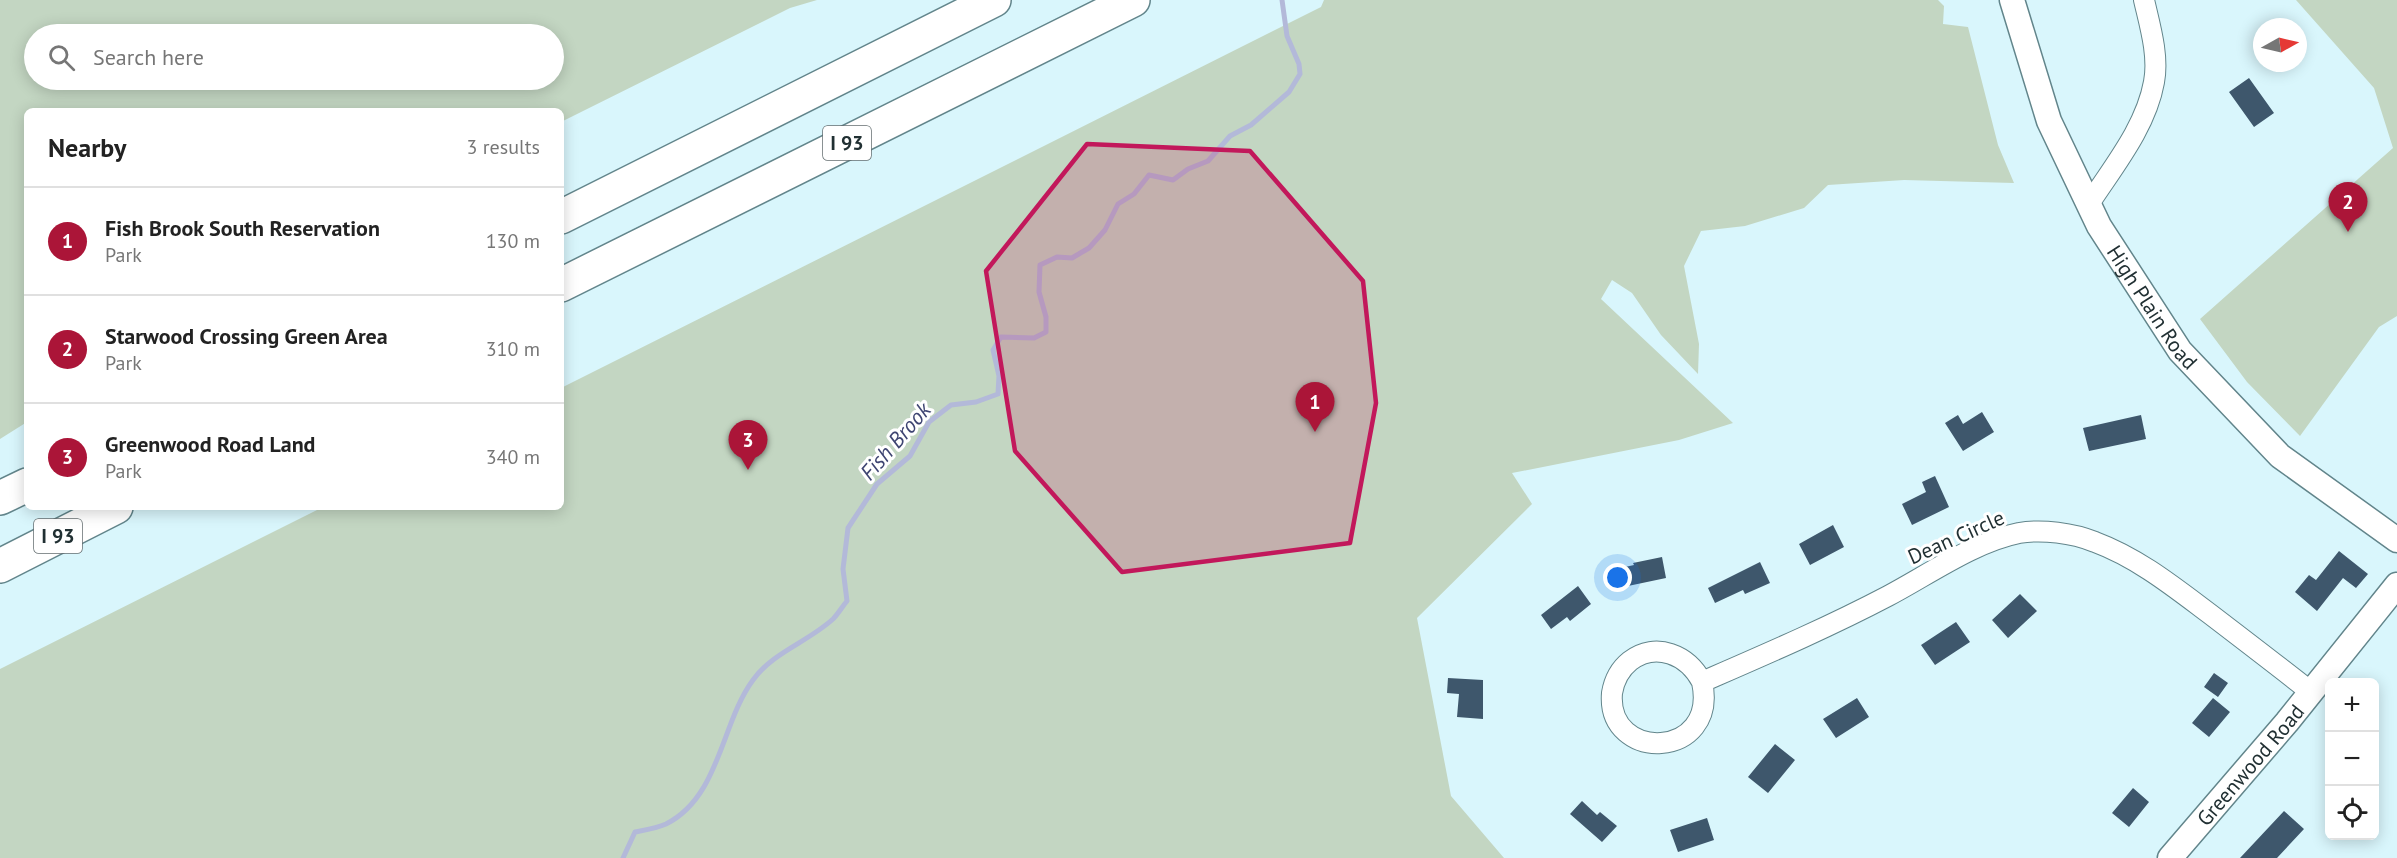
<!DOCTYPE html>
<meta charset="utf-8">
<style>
body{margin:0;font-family:"PT Sans",sans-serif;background:#f2f2f2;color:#222}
.controls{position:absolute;right:18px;bottom:18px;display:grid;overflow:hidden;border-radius:9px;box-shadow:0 3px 15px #0003}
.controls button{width:54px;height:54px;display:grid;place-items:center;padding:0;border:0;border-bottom:2px solid #e0e0e0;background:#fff;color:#222;font:30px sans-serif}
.compass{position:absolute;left:2253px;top:18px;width:54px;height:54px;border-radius:50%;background:#fff;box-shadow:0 3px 15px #0003;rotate:82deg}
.you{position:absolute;left:1618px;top:578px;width:21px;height:21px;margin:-15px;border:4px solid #fff;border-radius:50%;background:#1a73e8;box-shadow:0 0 0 9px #1a73e833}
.badge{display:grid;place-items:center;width:39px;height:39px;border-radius:50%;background:#ab1538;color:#fff;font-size:20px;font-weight:700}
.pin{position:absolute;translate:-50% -50px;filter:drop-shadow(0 2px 3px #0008)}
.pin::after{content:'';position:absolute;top:32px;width:21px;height:18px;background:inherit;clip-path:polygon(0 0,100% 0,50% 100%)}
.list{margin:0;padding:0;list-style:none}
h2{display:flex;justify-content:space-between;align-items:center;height:78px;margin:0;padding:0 24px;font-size:26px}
h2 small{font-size:20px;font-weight:400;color:#767676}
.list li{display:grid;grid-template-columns:39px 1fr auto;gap:18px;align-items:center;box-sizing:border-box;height:108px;padding:0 24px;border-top:2px solid #e0e0e0}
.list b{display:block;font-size:22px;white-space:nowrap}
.list p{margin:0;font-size:20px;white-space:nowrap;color:#767676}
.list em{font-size:20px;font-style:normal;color:#767676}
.icon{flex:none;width:33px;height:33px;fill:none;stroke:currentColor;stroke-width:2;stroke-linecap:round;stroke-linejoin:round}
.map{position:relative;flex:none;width:2397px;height:858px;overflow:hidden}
.search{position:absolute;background:#fff;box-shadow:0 3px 15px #0003;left:24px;top:24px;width:540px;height:66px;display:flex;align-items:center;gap:15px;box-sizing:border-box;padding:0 21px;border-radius:33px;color:#767676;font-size:22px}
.panel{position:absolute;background:#fff;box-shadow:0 3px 15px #0003;left:24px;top:108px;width:540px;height:402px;border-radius:9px}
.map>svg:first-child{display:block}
.green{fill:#c3d6c2;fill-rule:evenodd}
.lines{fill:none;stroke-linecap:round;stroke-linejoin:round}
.stream{stroke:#b3b9d9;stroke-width:5}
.building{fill:#3e576c}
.minor-casing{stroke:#62858b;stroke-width:22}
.tertiary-casing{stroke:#62858b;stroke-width:27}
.motorway-casing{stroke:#62858b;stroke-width:36}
.minor{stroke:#fff;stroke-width:20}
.tertiary{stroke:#fff;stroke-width:24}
.motorway{stroke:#fff;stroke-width:33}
.marked{fill:#c2185b;fill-opacity:0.2;stroke:#c2185b;stroke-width:4.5;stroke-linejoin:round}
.labels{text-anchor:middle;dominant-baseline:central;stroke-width:6;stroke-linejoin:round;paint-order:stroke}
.shield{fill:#fff;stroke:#646e70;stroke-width:1.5}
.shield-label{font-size:20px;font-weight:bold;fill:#213033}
.street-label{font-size:21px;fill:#213033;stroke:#fff}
.water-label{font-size:22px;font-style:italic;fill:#3f4572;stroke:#fff}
</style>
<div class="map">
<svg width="2397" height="858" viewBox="0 0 2397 858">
<rect width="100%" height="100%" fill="#d9f6fc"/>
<!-- green -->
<path class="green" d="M0 0H817L790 8 561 122V111H27V422L0 439ZM554 34V80H34V34Z
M1324 0H1938L1944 6 1943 24 1968 27 1998 145 2014 183 1904 180 1828 185 1804 208 1745 226 1701 231 1684 266 1699 344 1698 374 1661 335 1632 293 1612 280 1601 299 1733 423 1679 440 1512 473 1532 504 1417 618 1451 796 1504 858H0V669L323 507H561V388L1321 7Z
M2296 0H2397V316L2379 327 2300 436 2247 382 2200 319 2393 148 2374 88Z"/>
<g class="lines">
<!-- stream -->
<path class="stream" d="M623 858 635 832C645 830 657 828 666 824 720 797 721 723 753 680 773 652 808 642 833 619 838 614 842 607 847 601L843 569 848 528 877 484 910 456 929 422 951 405 976 402 998 394 999 376 993 350 1001 337 1034 338 1046 332V317L1039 292 1040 265 1057 257 1072 258 1089 248 1105 230 1118 204 1134 194 1149 175 1173 180 1188 169 1208 161 1230 136 1251 125 1289 92 1300 74 1299 64 1287 36 1282 0"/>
</g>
<!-- building -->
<path class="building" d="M2249 78 2274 113 2254 127 2229 92Z
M1982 412 1994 432 1963 451 1945 423 1958 415 1963 424Z
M2141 415 2146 439 2089 451 2083 428Z
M1935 476 1949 507 1912 525 1902 504 1926 492 1922 482Z
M1833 525 1844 547 1810 565 1799 544Z
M2339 551 2368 574 2356 588 2343 578 2317 611 2295 592 2309 575 2316 580Z
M1662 557 1666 578 1628 586 1625 567 1634 565 1633 563Z
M1760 562 1770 583 1745 594 1743 590 1715 603 1708 588Z
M1578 586 1591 604 1570 621 1567 617 1551 629 1541 615Z
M2020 594 2037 611 2008 638 1992 620Z
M1956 622 1970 642 1935 665 1921 645Z
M2214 673 2228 683 2218 697 2204 687Z
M1448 678 1483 680V719L1457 717 1459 694 1447 693Z
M1857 698 1869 717 1836 738 1823 719Z
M2213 698 2230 712 2209 737 2192 723Z
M1775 744 1795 760 1768 793 1748 777Z
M2133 788 2149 802 2129 827 2112 813Z
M1582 801 1597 815 1600 812 1617 826 1602 842 1570 814Z
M2284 811 2304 829 2277 858H2240Z
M1707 818 1714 840 1678 852 1670 830Z"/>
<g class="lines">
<defs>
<path id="minor" d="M2089 204C2113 167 2146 127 2154 82 2159 56 2150 26 2144 0
M1702 682C1719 760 1606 763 1612 693 1614 681 1620 669 1630 661 1656 641 1688 655 1702 682 1764 655 1827 628 1888 596 1928 575 1974 542 2019 533 2042 529 2073 533 2095 542 2138 558 2174 587 2210 614 2244 640 2278 666 2311 692"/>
<g id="tertiary">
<path id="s1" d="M2012 0 2049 121 2099 226 2180 351 2280 456 2397 540"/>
<path id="s2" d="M2170 858 2287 722 2397 585"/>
</g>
<path id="motorway" d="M561 217 994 0
M561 285 1133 0
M0 498 27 485
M0 566 116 507"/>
</defs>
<!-- minor casing -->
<use href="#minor" class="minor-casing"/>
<!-- tertiary casing -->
<use href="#tertiary" class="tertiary-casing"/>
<!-- motorway casing -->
<use href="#motorway" class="motorway-casing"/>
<!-- minor -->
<use href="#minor" class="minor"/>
<!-- tertiary -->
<use href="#tertiary" class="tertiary"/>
<!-- motorway -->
<use href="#motorway" class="motorway"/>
</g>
<!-- marked area -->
<path class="marked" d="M1087 144 1250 151 1363 281 1376 403 1350 543 1122 572 1015 451 986 271Z"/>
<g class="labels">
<!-- shield labels -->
<g class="shield">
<rect x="823" y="126" width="48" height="34" rx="4.5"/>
<rect x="34" y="519" width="48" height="34" rx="4.5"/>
</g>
<g class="shield-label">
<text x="847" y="143">I 93</text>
<text x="58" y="536">I 93</text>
</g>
<!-- street labels -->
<g class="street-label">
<text stroke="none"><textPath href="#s1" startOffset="340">High Plain Road</textPath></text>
<text transform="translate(1956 537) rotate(-24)">Dean Circle</text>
<text stroke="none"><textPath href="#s2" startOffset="123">Greenwood Road</textPath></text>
</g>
<!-- water labels -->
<g class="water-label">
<text transform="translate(895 441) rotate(-49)">Fish Brook</text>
</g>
</g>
</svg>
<div class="controls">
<button>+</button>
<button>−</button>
<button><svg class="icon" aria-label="locate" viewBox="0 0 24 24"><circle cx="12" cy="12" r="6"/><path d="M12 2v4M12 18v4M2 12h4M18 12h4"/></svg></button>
</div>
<svg class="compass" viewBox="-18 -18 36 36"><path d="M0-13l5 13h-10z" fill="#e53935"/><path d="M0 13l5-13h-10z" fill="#767676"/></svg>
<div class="you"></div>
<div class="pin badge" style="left:1315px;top:432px">1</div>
<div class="pin badge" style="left:2348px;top:232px">2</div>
<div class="pin badge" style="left:748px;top:470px">3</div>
<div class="search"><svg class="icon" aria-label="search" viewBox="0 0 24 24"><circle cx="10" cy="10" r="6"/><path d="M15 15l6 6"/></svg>Search here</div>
<section class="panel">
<h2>Nearby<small>3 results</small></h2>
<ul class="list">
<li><span class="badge">1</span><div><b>Fish Brook South Reservation</b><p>Park</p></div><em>130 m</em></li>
<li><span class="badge">2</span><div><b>Starwood Crossing Green Area</b><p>Park</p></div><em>310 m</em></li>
<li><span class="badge">3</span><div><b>Greenwood Road Land</b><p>Park</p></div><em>340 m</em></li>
</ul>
</section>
</div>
